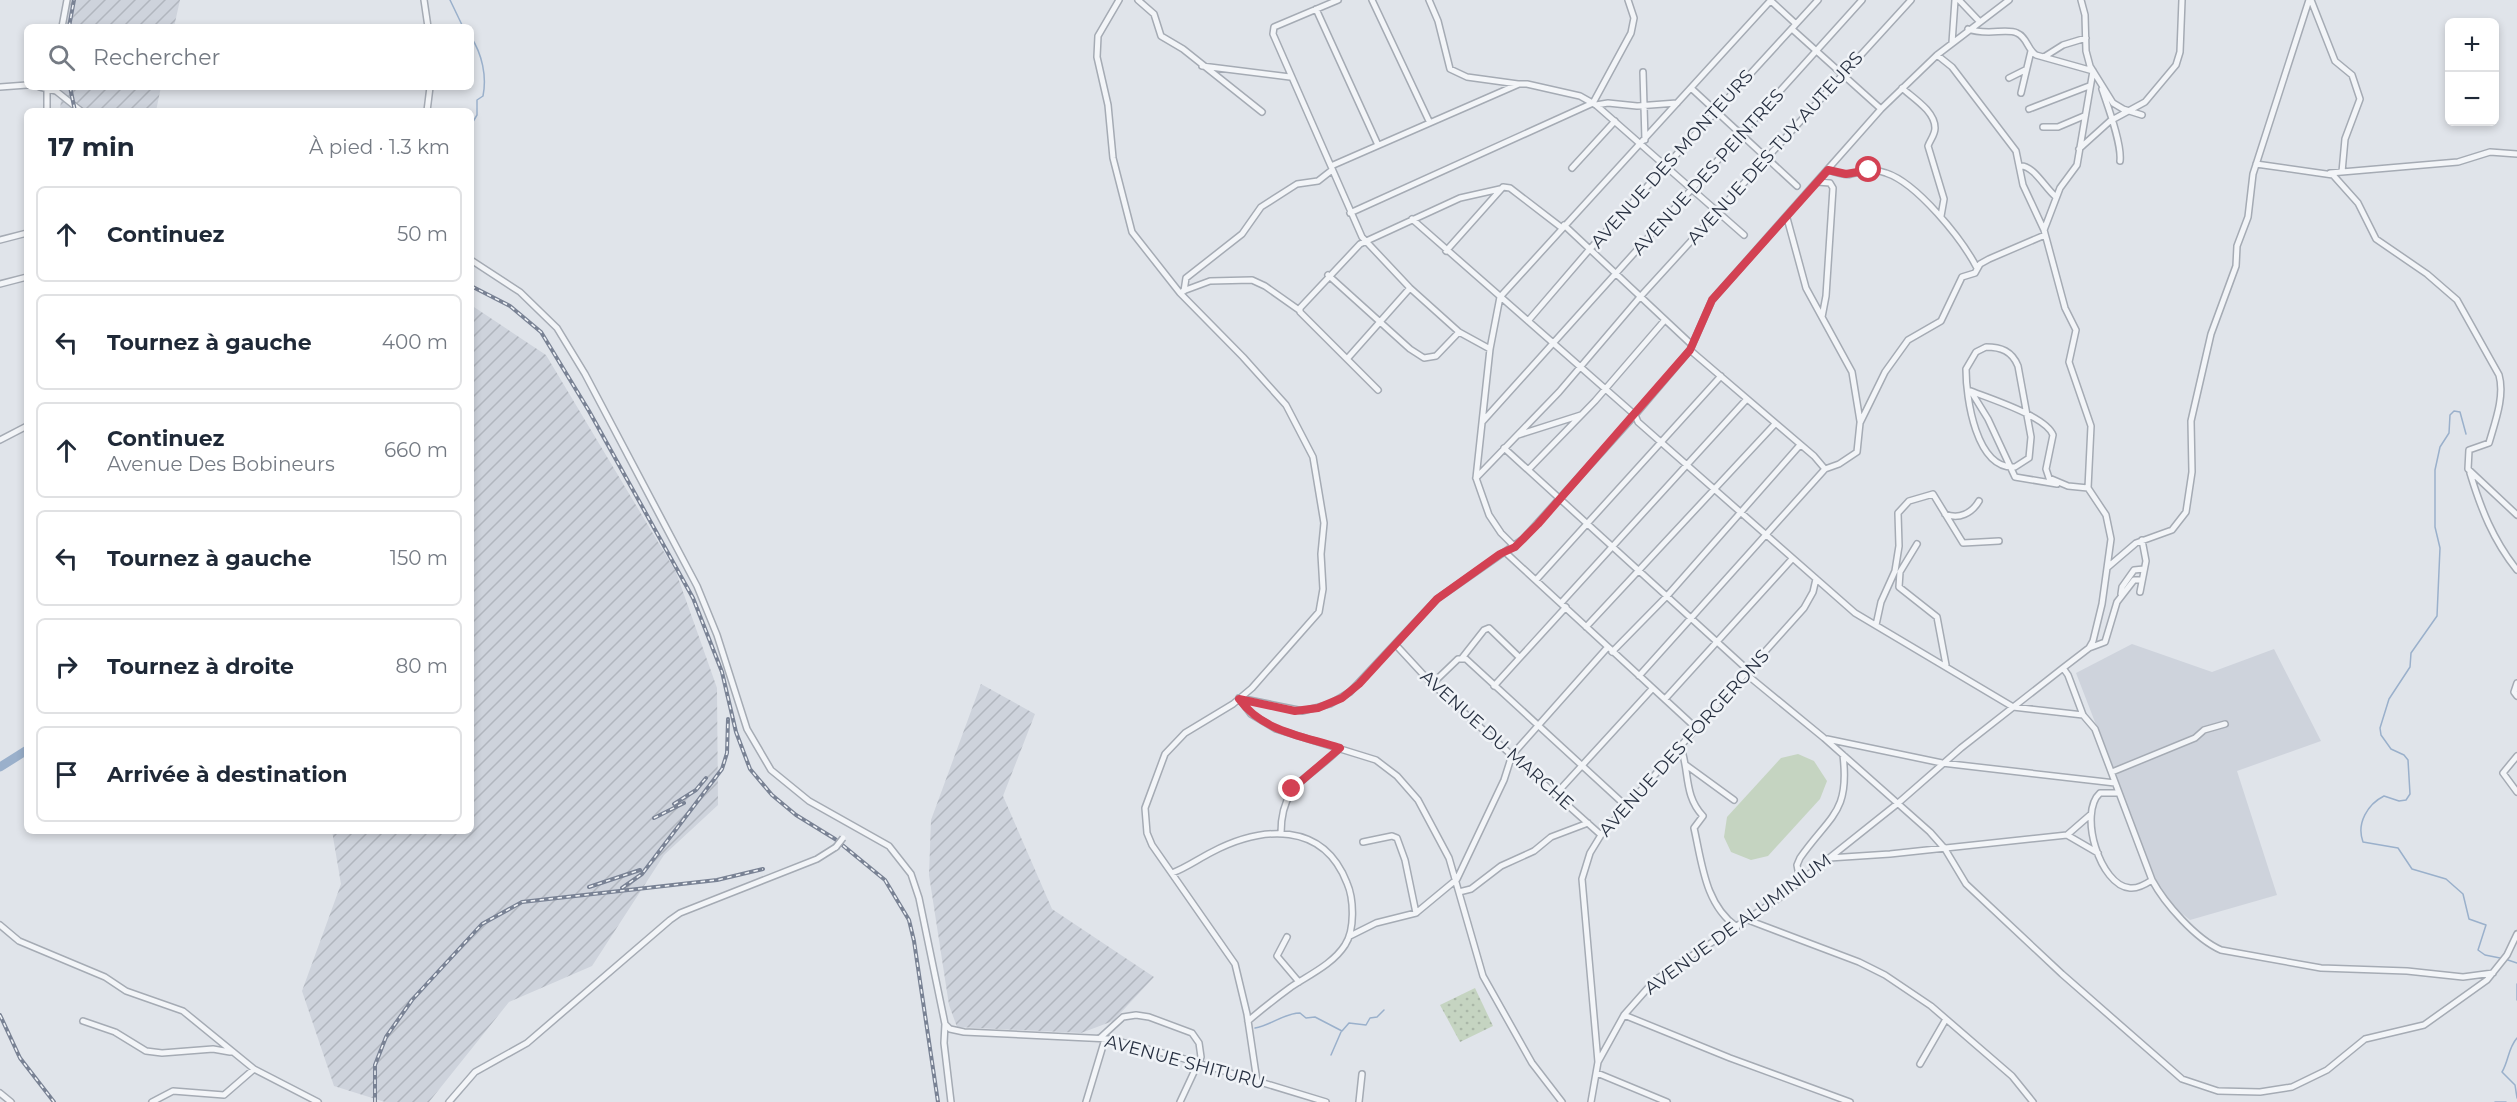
<!DOCTYPE html>
<html lang="fr">
<meta charset="utf-8">
<style>
body{margin:0;font-family:Montserrat,sans-serif;background:#f6f6f7;color:#1f2937}
.controls{position:absolute;right:18px;top:18px;display:grid;overflow:hidden;border-radius:9px;box-shadow:0 3px 9px #0003}
.controls button{width:54px;height:54px;display:grid;place-items:center;padding:0;border:0;border-bottom:2px solid #e0e1e3;background:#fff;color:#1f2937;font:30px sans-serif}
.stop{position:absolute;width:18px;height:18px;margin:-14px;border:4px solid #d34153;border-radius:50%;background:#fff}
.stop.end{background:#d34153;border-color:#fff;box-shadow:0 2px 6px #0008}
.list{margin:0;padding:0;list-style:none}
h2{display:flex;justify-content:space-between;align-items:center;height:78px;margin:0;padding:0 24px;font-size:26px}
h2 small{font-size:20px;font-weight:400;color:#747a83}
.list li{display:grid;grid-template-columns:39px 1fr auto;gap:18px;align-items:center;box-sizing:border-box;height:96px;margin:0 12px 12px;padding:0 12px;border:2px solid #e0e1e3;border-radius:9px}
.list b{display:block;font-size:22px;white-space:nowrap}
.list p{margin:0;font-size:20px;white-space:nowrap;color:#747a83}
.list em{font-size:20px;font-style:normal;color:#747a83}
.icon{flex:none;width:33px;height:33px;fill:none;stroke:currentColor;stroke-width:2;stroke-linecap:round;stroke-linejoin:round}
.map{position:relative;flex:none;width:2517px;height:1102px;overflow:hidden}
.search{position:absolute;background:#fff;box-shadow:0 3px 9px #0003;left:24px;top:24px;width:450px;height:66px;display:flex;align-items:center;gap:15px;box-sizing:border-box;padding:0 21px;border-radius:9px;color:#747a83;font-size:22px}
.panel{position:absolute;background:#fff;box-shadow:0 3px 9px #0003;left:24px;top:108px;width:450px;height:726px;border-radius:9px}
.map>svg:first-child{display:block}
.built{fill:#ced3dc}
.industrial{fill:url(#industrial-furrows)}
.green{fill:url(#green-dots)}
.pitch{fill:#c5d4c1}
.lines{fill:none;stroke-linecap:round;stroke-linejoin:round}
.stream{stroke:#9ab0cb;stroke-width:1.5}
.river{stroke:#9ab0cb;stroke-width:9}
.minor-casing{stroke:#a5abb4;stroke-width:8}
.minor{stroke:#f3f5f8;stroke-width:5}
.rail-casing{stroke:#798294;stroke-width:4}
.rail{stroke:#f0f3f7;stroke-width:1.5;stroke-dasharray:4.5;stroke-linecap:butt}
.minor-bridge-casing{stroke:#a5abb4;stroke-width:8;stroke-linecap:butt}
.minor-bridge{stroke:#f3f5f8;stroke-width:5}
.route{stroke:#d34153;stroke-width:8}
.labels{text-anchor:middle;dominant-baseline:central;stroke-width:5;stroke-linejoin:round;paint-order:stroke}
.street-label{font-size:18px;fill:#283142;stroke:#f0f3f7}
</style>
<div class="map">
<svg width="2517" height="1102" viewBox="0 0 2517 1102">
<defs>
<pattern id="industrial-furrows" width="10" height="10" patternUnits="userSpaceOnUse" patternTransform="scale(1.5)"><rect width="10" height="10" fill="#ced3dc"/><path d="M-1 1l2-2M0 10L10 0M9 11l2-2" fill="none" stroke="#b1b6be"/></pattern>
<pattern id="green-dots" width="8" height="8" patternUnits="userSpaceOnUse" patternTransform="scale(1.5)"><rect width="8" height="8" fill="#c5d4c1"/><path d="M2 2h.1M6 6h.1" fill="none" stroke="#a9b6a7" stroke-width="1.8" stroke-linecap="round"/></pattern>
</defs>
<rect width="100%" height="100%" fill="#e0e4ea"/>
<!-- built -->
<path class="built" d="M2132 644 2212 672 2274 649 2321 741 2237 771 2277 895 2190 920 2163 898 2076 673Z"/>
<!-- industrial -->
<path class="industrial" d="M69 0H180L174 27H67Z
M62 87H161L156 111H60Z
M471 305 546 355 676 572 717 688 718 805 664 855 592 966 509 1002 429 1102H385L334 1086 302 991 341 884 332 831H471Z
M981 684 1035 714 1003 796 1052 909 1154 977 1113 1021 1081 1033 957 1027 949 1005 929 875 931 820Z"/>
<!-- green -->
<path class="green" d="M1475 988 1493 1026 1460 1042 1440 1005Z"/>
<!-- pitch -->
<path class="pitch" d="M1798 754 1814 761 1827 781 1820 799 1768 856 1751 860 1731 852 1724 837 1727 817 1781 758Z"/>
<g class="lines">
<!-- stream -->
<path class="stream" d="M450 0 463 27
M471 37C482 54 487 76 483 96L477 100V115L471 125
M2466 434 2460 412 2454 411 2450 415 2449 433 2440 447 2435 470V527L2440 548 2437 616 2411 653 2410 667 2389 699 2380 728 2381 735 2391 749 2404 755 2408 760 2410 794 2406 800 2399 801 2384 796C2368 804 2356 823 2363 842L2398 848 2412 869 2446 879 2463 894 2469 919 2486 925 2478 950 2485 955 2500 958
M2505 959 2517 963
M2517 984V1000
M1255 1028C1272 1025 1284 1013 1300 1013L1306 1018 1315 1017 1342 1031 1349 1023 1366 1025 1370 1018 1377 1017 1384 1010
M2517 1038C2508 1048 2509 1060 2502 1072L2515 1085 2517 1098
M1331 1055 1341 1032
M2495 1102H2506"/>
<!-- river -->
<path class="river" d="M0 767 27 750"/>
<defs>
<path id="minor" d="M424 0 428 27
M1119 0 1098 36 1097 57 1108 105 1113 158 1132 232 1180 293 1243 357 1286 405 1313 457 1324 523 1321 554 1323 589 1319 612 1252 688 1233 704 1185 733 1165 754 1145 808 1147 833 1152 845 1235 964 1247 1014 1257 1081
M1138 0 1154 14 1161 36 1183 49 1262 112
M1338 0 1274 27 1273 34 1362 237 1410 288 1459 332 1490 349
M1372 0 1429 121
M1429 0 1438 21 1450 69 1467 77 1518 84
M1770 0 1796 24
M1959 0 1979 21
M2009 0 1937 55 1881 109 1712 300 1690 350 1635 415 1638 422 1855 613 2013 707 2083 715
M2081 0 2085 15 2086 51 2090 66 2113 103 2123 109 2142 115
M2311 0 2335 61 2352 75 2360 99 2345 139 2342 172
M1316 9 1378 145
M62 27 67 0
M1792 29 1881 109
M1968 29C1986 36 2007 28 2017 33 2027 37 2027 49 2036 55L2093 71
M1952 43 1955 0
M1937 55 1952 67 2016 151 2023 185 2044 230 2065 308 2076 330 2069 362 2091 426 2088 488 2106 515 2111 539 2102 604 2093 641 2089 648 2063 668
M2044 57 2063 45 2086 38
M1202 66 1290 77
M1643 72 1645 140
M2009 78 2025 70
M0 87 27 85
M40 87 56 91 81 111
M1691 88 1797 186
M1902 88C1913 98 1935 111 1935 128 1935 135 1930 140 1928 146L1944 199 1941 216
M2102 89C2108 107 2122 144 2120 161
M2021 93 2031 51
M1596 105 1608 103 1637 106 1677 103
M2029 109 2089 86
M47 111V88
M427 111 430 87
M2043 127H2058L2084 116
M2079 149 2110 121 2145 102 2176 65 2180 52 2182 0
M2256 164 2333 175 2358 203 2376 239 2427 274 2457 300 2499 375C2505 396 2495 422 2489 443L2469 450 2468 469 2517 515
M1331 166 1519 84H1527L1580 96 1596 105 1744 235
M2021 166C2034 166 2045 188 2056 197
M1572 168 1615 121
M1828 170C1835 172 1843 176 1851 174 1863 172 1873 168 1886 173 1917 183 1962 239 1977 268
M2330 173 2458 162 2490 152 2517 154
M1818 182 1830 183 1833 188 1826 296 1822 317
M1350 213 1593 103 1631 33 1634 18 1628 0
M1787 218 1806 288 1852 372 1860 421
M1564 225 1692 345
M2044 230 2060 188 2077 165 2093 71
M0 240 27 233
M1446 251 1503 187 1510 188 1562 228
M471 260 520 292 557 328 585 374 697 586 717 635 747 729 771 770 809 801 889 846 911 874 919 898 945 1024 950 1029 964 1032 1110 1039 1178 1057 1326 1102
M1328 275 1410 349 1424 358 1436 356 1459 332
M0 284 27 277
M1183 291 1210 281 1252 280 1265 286 1299 310
M1184 291 1186 278 1242 234 1261 207 1297 184 1318 181 1332 170
M1528 321 1589 250 1818 0
M1986 347C2001 347 2012 351 2018 366L2031 437 2029 458 2015 467C1976 470 1966 398 1966 369L1976 352Z
M1690 350 1814 456 1825 469
M1347 359 1410 288
M1378 390 1300 312V308L1360 244 1460 198 1500 189
M1968 390C1988 398 2046 416 2053 435L2046 469 2049 478 2068 486 2088 488
M1972 393 1988 419 2015 477 2057 484
M1483 421 1862 0
M1518 435 1581 415
M0 440 27 426
M1504 448 1749 671
M1529 469 1595 401 1664 321
M2470 473C2481 509 2493 540 2517 570
M1476 478 1559 392 1640 297 1911 0
M1945 514C1959 520 1972 513 1979 501
M1917 544 1900 572 1899 587 1937 617 1946 665
M1515 547 1501 533 1489 515 1476 478 1490 349 1500 297 1771 0
M1505 552 1695 727
M2108 567 2136 543 2172 530 2186 512 2192 472 2191 421 2211 334 2236 266 2237 246 2248 217 2253 174 2309 0
M1536 580 1721 376
M2140 592 2146 561 2142 540
M2121 594 2122 587 2134 570 2144 569
M1561 603 1746 400
M1876 625 1881 602 1895 571 1899 546 1898 513 1909 501 1933 494 1963 543 1999 541
M1586 627 1775 424
M1395 644 1432 684 1601 835
M2089 648 2105 642 2117 602 2134 580H2142
M1612 652 1667 596 1800 445
M1462 658 1484 630 1489 628 1519 657
M1746 674 1824 738 1930 832 1945 849 1966 884 2062 974 2182 1079 2218 1091 2260 1092 2292 1087 2327 1070 2365 1039 2424 1025 2487 980 2507 955 2517 934
M1639 676 1825 469 1839 464 1857 452 1860 423 1885 372 1908 340 1941 321 1962 277 1975 273 1980 264 1989 259 2045 235
M2517 683 2514 692 2517 696
M1432 684 1458 659H1466L1626 806
M1494 686 1566 607
M1239 698 1303 711 1330 704 1350 692 1437 599 1523 539 1635 415 1412 219
M1239 698 1251 714 1276 729 1376 760 1397 776 1418 800 1449 858 1483 976 1532 1063 1562 1102
M1665 699 1792 559
M1827 739 1942 763 2115 783
M1680 745C1690 770 1683 795 1703 816L1694 828C1702 863 1705 905 1737 927
M2517 756 2503 773 2517 792
M1686 765 1734 800
M2112 772 2195 738 2204 730 2225 724
M2119 793H2100C2078 813 2100 886 2130 888 2138 889 2146 884 2152 880
M1555 795 1652 689
M1281 833C1281 782 1310 779 1340 748
M2067 835 2090 815
M1363 842 1392 836 1397 838 1405 860 1416 913
M1829 858 1890 854 2067 835 2098 853
M1172 873C1186 868 1198 859 1212 852 1262 826 1323 821 1347 883 1354 899 1355 930 1345 945 1333 964 1309 975 1291 987 1276 998 1262 1009 1248 1021
M1800 881 1797 865 1800 858C1830 815 1850 813 1843 755
M1459 892 1471 889 1501 866 1534 851 1551 837 1588 823
M1748 920 1859 962 1885 975 1931 1006 2012 1076 2033 1102
M0 925 19 941 105 977 126 991 183 1011 254 1069 318 1102
M1350 936 1376 923 1416 913 1457 879 1504 780 1512 755 1607 648
M1287 937 1277 956 1299 982
M1624 1015 1730 1058 1850 1102
M83 1021 115 1032 146 1051 162 1053 213 1049 230 1052
M945 1024 944 1043 951 1102
M1100 1038 1123 1017 1136 1015 1149 1017 1192 1033 1199 1043 1201 1057 1180 1102
M1598 1062 1624 1015 1655 980 1779 898 1897 804 1961 748 2063 668 2068 675 2083 715 2095 729 2152 880C2165 904 2196 939 2221 950L2321 968 2407 971 2463 977 2493 973
M1920 1064 1946 1019
M1597 1073 1667 1102
M0 1093 11 1102
M152 1102 173 1091 224 1095 254 1069
M449 1102 475 1072 527 1043 670 920 680 913 817 859 836 847
M1086 1102 1105 1039
M1359 1102 1362 1074
M1591 1102 1598 1062 1582 879 1590 853 1601 835 1804 608 1813 592 1816 579"/>
</defs>
<!-- minor casing -->
<use href="#minor" class="minor-casing"/>
<!-- minor -->
<use href="#minor" class="minor"/>
<defs>
<path id="rail" d="M69 27 74 0
M70 87 75 111
M471 286 510 306 541 332 589 411 693 598 722 672 736 732 750 769 772 795 796 815 835 839 885 880 909 920 914 941 938 1102
M674 804 696 790 706 778
M654 818 684 803
M589 887 640 870
M622 888 642 874 722 769 727 753 728 719
M0 1015 20 1058 54 1102
M375 1102V1065L386 1037 412 1000 482 924 522 902 717 880 763 869"/>
</defs>
<!-- rail casing -->
<use href="#rail" class="rail-casing"/>
<!-- rail -->
<use href="#rail" class="rail"/>
<defs>
<path id="minor-bridge" d="M836 847 843 838"/>
</defs>
<!-- minor-bridge casing -->
<use href="#minor-bridge" class="minor-bridge-casing"/>
<!-- minor-bridge -->
<use href="#minor-bridge" class="minor-bridge"/>
</g>
<g class="lines">
<!-- route -->
<path class="route" d="M1292 789 1340 748C1303 736 1263 732 1239 699L1295 711 1318 708 1342 698 1359 684 1437 599 1500 554 1515 547 1538 524 1690 350 1712 300 1828 170 1846 174 1869 170"/>
</g>
<g class="labels">
<!-- street labels -->
<g class="street-label">
<text transform="translate(1775 148) rotate(-48)">AVENUE DES TUY AUTEURS</text>
<text transform="translate(1672 159) rotate(-48)">AVENUE DES MONTEURS</text>
<text transform="translate(1708 172) rotate(-48)">AVENUE DES PEINTRES</text>
<text transform="translate(1497 740) rotate(42)">AVENUE DU MARCHE</text>
<text transform="translate(1684 743) rotate(-48)">AVENUE DES FORGERONS</text>
<text transform="translate(1738 924) rotate(-36)">AVENUE DE ALUMINIUM</text>
<text transform="translate(1185 1062) rotate(15)">AVENUE SHITURU</text>
</g>
</g>
</svg>
<div class="controls">
<button>+</button>
<button>−</button>
</div>
<div class="stop" style="left:1869px;top:170px"></div>
<div class="stop end" style="left:1292px;top:789px"></div>
<div class="search"><svg class="icon" aria-label="search" viewBox="0 0 24 24"><circle cx="10" cy="10" r="6"/><path d="M15 15l6 6"/></svg>Rechercher</div>
<section class="panel">
<h2>17 min<small>À pied · 1.3 km</small></h2>
<ul class="list">
<li><svg class="icon" aria-label="ahead" viewBox="0 0 24 24"><path d="M12 20V5M6 11l6-6 6 6"/></svg><div><b>Continuez</b></div><em>50 m</em></li>
<li><svg class="icon" aria-label="left" viewBox="0 0 24 24"><path d="M17 20v-9H6M10 6l-5 5 5 5"/></svg><div><b>Tournez à gauche</b></div><em>400 m</em></li>
<li><svg class="icon" aria-label="ahead" viewBox="0 0 24 24"><path d="M12 20V5M6 11l6-6 6 6"/></svg><div><b>Continuez</b><p>Avenue Des Bobineurs</p></div><em>660 m</em></li>
<li><svg class="icon" aria-label="left" viewBox="0 0 24 24"><path d="M17 20v-9H6M10 6l-5 5 5 5"/></svg><div><b>Tournez à gauche</b></div><em>150 m</em></li>
<li><svg class="icon" aria-label="right" viewBox="0 0 24 24"><path d="M7 20v-9h11M14 6l5 5-5 5"/></svg><div><b>Tournez à droite</b></div><em>80 m</em></li>
<li><svg class="icon" aria-label="arrive" viewBox="0 0 24 24"><path d="M6 21V4h12l-3 4 3 4H6"/></svg><div><b>Arrivée à destination</b></div></li>
</ul>
</section>
</div>
